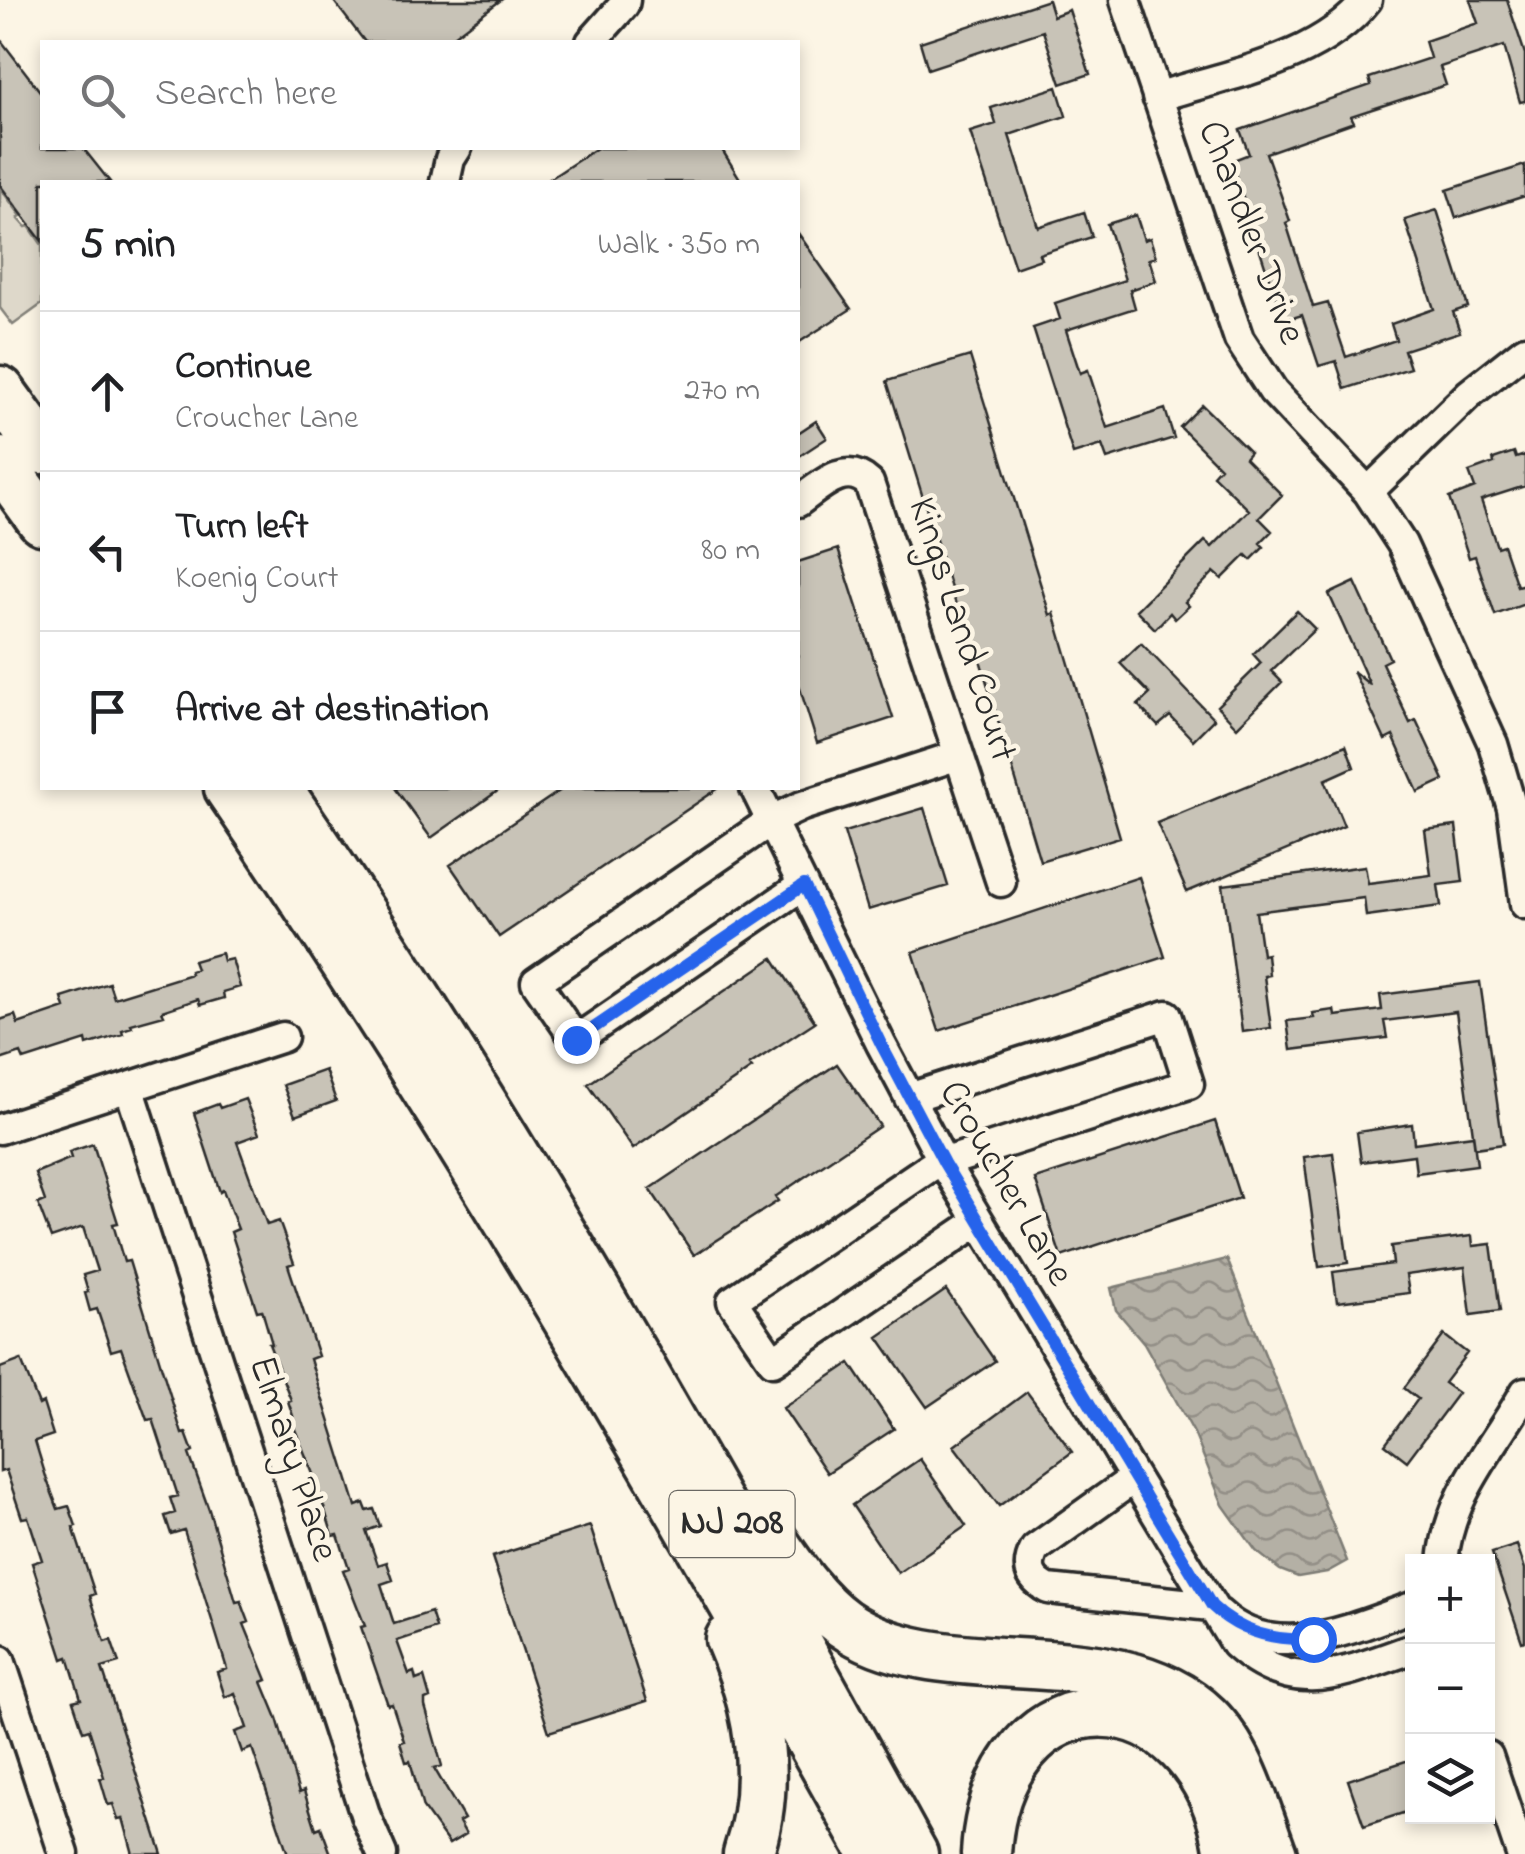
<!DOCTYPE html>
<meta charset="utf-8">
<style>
body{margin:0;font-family:"Indie Flower",sans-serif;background:#f6f6f6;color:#202124}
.controls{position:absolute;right:30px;bottom:30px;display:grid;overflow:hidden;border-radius:0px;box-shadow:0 5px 15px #0003}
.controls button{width:90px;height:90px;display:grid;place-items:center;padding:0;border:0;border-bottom:2px solid #e0e0e0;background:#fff;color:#202124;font:50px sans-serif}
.stop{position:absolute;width:30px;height:30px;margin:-22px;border:8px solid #2563eb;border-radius:50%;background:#fff}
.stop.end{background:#2563eb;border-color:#fff;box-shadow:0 2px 10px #0008}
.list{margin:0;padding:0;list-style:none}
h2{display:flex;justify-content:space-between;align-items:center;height:130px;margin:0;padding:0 40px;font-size:42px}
h2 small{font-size:32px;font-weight:400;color:#757577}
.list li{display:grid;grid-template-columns:65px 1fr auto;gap:30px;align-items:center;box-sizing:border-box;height:160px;padding:0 40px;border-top:2px solid #e0e0e0}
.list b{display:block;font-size:38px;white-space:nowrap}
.list p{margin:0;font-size:32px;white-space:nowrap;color:#757577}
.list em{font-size:32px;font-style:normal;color:#757577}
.icon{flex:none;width:55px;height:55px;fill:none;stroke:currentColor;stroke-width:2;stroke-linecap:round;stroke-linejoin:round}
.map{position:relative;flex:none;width:1525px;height:1854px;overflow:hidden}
.search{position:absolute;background:#fff;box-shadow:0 5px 15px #0003;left:40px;top:40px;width:760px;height:110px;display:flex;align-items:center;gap:25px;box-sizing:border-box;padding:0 35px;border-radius:0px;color:#757577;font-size:38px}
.panel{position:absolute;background:#fff;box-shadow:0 5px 15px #0003;left:40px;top:180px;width:760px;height:610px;border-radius:0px}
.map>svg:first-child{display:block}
.green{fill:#ded8ca;stroke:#84827a;stroke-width:2.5}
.water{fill:url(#water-waves);stroke:#7d7b74;stroke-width:2.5}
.building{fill:#c8c3b7;stroke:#2b2b2b;stroke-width:2.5}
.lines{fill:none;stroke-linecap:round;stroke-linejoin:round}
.minor-casing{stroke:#2b2b2b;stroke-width:35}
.trunk-casing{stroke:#2b2b2b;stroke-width:55}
.minor{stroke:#fcf5e5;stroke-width:28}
.trunk{stroke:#fcf5e5;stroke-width:48}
.route{stroke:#2563eb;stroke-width:12}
.labels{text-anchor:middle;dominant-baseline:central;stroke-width:9;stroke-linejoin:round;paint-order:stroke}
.shield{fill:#fcf5e5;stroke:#6a6863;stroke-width:2.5}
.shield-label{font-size:38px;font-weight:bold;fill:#2b2b2b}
.street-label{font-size:40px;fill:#2b2b2b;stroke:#fcf5e5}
</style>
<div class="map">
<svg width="1525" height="1854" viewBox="0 0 1525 1854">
<defs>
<pattern id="water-waves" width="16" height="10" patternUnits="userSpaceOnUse" patternTransform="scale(2.5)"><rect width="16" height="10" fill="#b4b0a5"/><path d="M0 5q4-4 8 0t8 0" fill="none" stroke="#938f87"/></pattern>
</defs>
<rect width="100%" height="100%" fill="#fcf5e5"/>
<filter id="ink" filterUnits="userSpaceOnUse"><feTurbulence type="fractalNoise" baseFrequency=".01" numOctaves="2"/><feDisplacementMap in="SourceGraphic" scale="20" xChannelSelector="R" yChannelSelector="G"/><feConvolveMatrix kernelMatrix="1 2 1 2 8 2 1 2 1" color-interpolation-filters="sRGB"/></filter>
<g filter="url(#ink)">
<!-- green -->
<path class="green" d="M0 188 21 216 18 218 26 227 29 226 42 245V304L13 325 0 308Z"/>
<!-- water -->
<path class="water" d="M1227 1259 1347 1561 1327 1572 1298 1577 1280 1570 1256 1551 1223 1505 1194 1433 1144 1343 1116 1310 1111 1288Z"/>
<!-- building -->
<path class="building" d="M333 0H501L445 42H365Z
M1048 0 1053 16 1069 10 1090 74 1061 84 1043 31 928 69 920 42Z
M1470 0H1507L1525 54V101L1520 102 1504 46 1440 67 1446 85 1351 116 1354 122 1266 153 1290 221 1286 223 1313 307 1328 303 1346 357 1396 340 1391 324 1434 309 1405 220 1437 210 1468 307 1453 312 1460 332 1404 350 1410 368 1345 389 1336 361 1319 366 1302 315 1283 321 1231 161 1249 154 1240 130 1371 85 1369 78 1430 58 1425 41 1478 23Z
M0 39 42 94V148H83L110 182H42V241L0 185Z
M1057 87 1066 116 1009 135 1038 227 1084 212 1092 237 1039 254 1041 259 1015 268 970 132 996 124 991 108Z
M597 148H721L742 182H545Z
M1525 165V196L1456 218 1447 190Z
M1136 215 1144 240 1150 238 1156 257 1149 259 1156 281 1130 290 1135 308 1066 330 1080 373 1088 370 1107 428 1165 409 1174 438 1107 459 1102 445 1073 454 1033 328 1060 319 1055 303 1125 280 1107 224Z
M798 233 851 309 798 343Z
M970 356 1050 615 1054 613 1120 837 1040 861 964 606 957 608 887 381Z
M1202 405 1250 452 1245 458 1282 495 1259 518 1272 531 1260 543 1264 547 1251 560 1246 555 1222 579 1214 572 1185 602 1189 606 1175 619 1170 613 1155 629 1136 610 1205 541 1212 547 1249 510 1213 475 1220 467 1180 427Z
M816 421 827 438 798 457V433Z
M1514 452 1516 458 1525 455V486L1481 500 1497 547 1503 545 1517 586 1525 584V604L1495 615 1475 556 1469 558 1449 498 1475 488 1469 472 1494 463 1493 459Z
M838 549 893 718 817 743 798 682V562Z
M1355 582 1390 659 1382 663 1410 723 1416 720 1444 780 1418 792 1393 736 1385 740 1353 671 1370 685 1329 594Z
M1297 611 1315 629 1271 671 1282 682 1237 727 1217 706 1261 663 1253 654Z
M1141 643 1214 719 1193 740 1170 716 1158 726 1138 705 1150 694 1120 663Z
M1346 745 1354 767 1325 780 1344 826 1187 892 1157 823Z
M395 788H502L431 838Z
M564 788H719L499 937 450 865Z
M924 808 948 886 868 910 844 832Z
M1456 826 1463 882 1438 885 1441 906 1366 916 1364 898 1256 912 1262 955 1267 954 1269 975 1264 976 1271 1028 1242 1032 1223 885 1365 866 1368 883 1431 875 1425 830Z
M1139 877 1165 957 939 1031 913 952Z
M221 953 223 961 232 959 240 987 223 992 224 998 200 1005 198 999 162 1011 164 1015 131 1024 132 1027 122 1030 123 1034 87 1045 86 1040 24 1060 21 1053 0 1060V1020L15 1015 18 1024 65 1008 62 998 109 983 114 998 191 974 190 971 196 969 193 961Z
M773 958 815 1022 749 1065 752 1068 633 1149 588 1084Z
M1480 982 1503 1144 1475 1148 1456 1012 1384 1021 1387 1038 1291 1050 1287 1021 1314 1018 1313 1013 1334 1010 1335 1016 1382 1010 1380 995Z
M837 1064 880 1126 775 1197 778 1201 694 1255 650 1189Z
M325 1070 336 1101 295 1116 283 1085Z
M245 1099 259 1134 237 1142 267 1225 279 1221 294 1263 288 1265 318 1356 310 1359 356 1506 364 1503 367 1511 374 1509 380 1526 366 1531 378 1565 387 1562 393 1580 381 1584 394 1624 431 1612 436 1628 397 1641 409 1674 414 1672 416 1680 424 1677 430 1698 425 1700V1706L442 1766 434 1768 464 1819 459 1822 466 1834 449 1844 423 1808 410 1761 406 1762 400 1742 404 1741 392 1704 388 1705 361 1627 365 1626 343 1570 349 1568 338 1535 333 1536 315 1479 290 1417 293 1416 288 1401 291 1400 269 1344H272L262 1310 257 1311 231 1232 238 1229 223 1190 220 1192 194 1113 218 1104 220 1108Z
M1215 1121 1240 1198 1061 1257 1035 1179Z
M1412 1124 1414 1143 1473 1135 1477 1165 1416 1173 1414 1155 1361 1162 1357 1132Z
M93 1144 118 1223 113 1224 124 1262 129 1261 182 1434 186 1433 193 1452 189 1454 209 1510 236 1602 241 1601 249 1622 244 1624 267 1680 262 1682 277 1718 299 1793 304 1791 316 1829 321 1827 331 1854H288L252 1748 242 1752 235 1732 247 1728 235 1693 225 1697 217 1672 227 1669 184 1530 171 1534 165 1516 175 1513 170 1498 178 1496 153 1419 147 1420 121 1348 111 1351 97 1309 90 1311 85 1293 88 1292 83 1275 97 1271 83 1227 51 1238 38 1204 45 1201 35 1173 71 1158 69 1152Z
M1333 1153 1348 1263 1319 1267 1304 1157Z
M1472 1236 1473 1246 1491 1244 1500 1311 1471 1315 1465 1267 1406 1275 1409 1293 1337 1302 1333 1272 1393 1264 1391 1246Z
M946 1290 995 1361 927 1407 878 1337Z
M1444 1335 1467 1353 1444 1383 1458 1393 1407 1461 1385 1444 1418 1399 1404 1388Z
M21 1360 39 1405 43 1403 53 1435 35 1441 47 1480 58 1509 69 1506 76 1526 73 1527 95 1594 90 1596 105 1642 111 1640 119 1663 102 1668 162 1854H133L123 1818 118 1819 113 1804 108 1805 100 1778 104 1777 89 1729 83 1731 73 1701 81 1699 68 1657 63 1659 32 1563 42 1560 28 1517 22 1518 6 1470 0 1472V1368Z
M850 1363 894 1429 827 1473 783 1408Z
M1027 1392 1072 1452 999 1506 954 1446Z
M920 1459 966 1526 898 1573 852 1505Z
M590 1526 647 1701 549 1732 492 1557Z
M1517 1545 1525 1569V1641L1522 1642 1492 1553Z
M1412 1759V1810L1364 1826 1348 1780Z"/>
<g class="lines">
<defs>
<path id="minor" d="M1125 0 1239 339 1273 391 1368 492 1402 544 1493 744 1512 808 1525 904
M591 42 624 5 625 0
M1157 97C1228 74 1319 61 1367 0
M445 182 450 159 457 148
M1368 492 1469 394 1525 350
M798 502C819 487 845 460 869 483L1001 882
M755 788 881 1044 944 1163 1235 1644C1296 1699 1344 1672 1412 1649
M803 885 576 1040 536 982 772 820 802 806 959 755
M129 1087 366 1817 382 1854
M909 1098 1167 1015 1189 1084 930 1167 732 1301 773 1361 979 1221
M0 1129 283 1037
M1133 1479 1035 1549C1025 1568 1030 1579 1048 1589L1211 1606
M1443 1562C1449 1494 1493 1449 1525 1392
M1220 1614C1275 1665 1353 1628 1412 1607
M0 1660 64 1854
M1488 1756 1521 1854"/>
<path id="trunk" d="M0 391 42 449
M0 462 42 520
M229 788C464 1131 672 1490 874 1854
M277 788C512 1129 714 1491 913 1854
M765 1530C788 1563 810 1599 843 1623 943 1693 1116 1630 1206 1718 1241 1753 1255 1809 1272 1854
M730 1639C760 1708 772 1783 748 1854
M986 1854C997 1665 1201 1666 1230 1854"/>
</defs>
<!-- minor casing -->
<use href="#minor" class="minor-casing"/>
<!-- trunk casing -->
<use href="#trunk" class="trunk-casing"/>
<!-- minor -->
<use href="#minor" class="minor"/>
<!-- trunk -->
<use href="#trunk" class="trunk"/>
</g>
</g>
<g class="lines" filter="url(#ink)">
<!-- route -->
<path class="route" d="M576 1040 804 885 881 1044 944 1163 1212 1606C1240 1633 1274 1641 1313 1639"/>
</g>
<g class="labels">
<!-- shield labels -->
<rect class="shield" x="669.5" y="1491" width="125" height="66" rx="8"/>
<g class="shield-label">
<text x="732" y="1524">NJ 208</text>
</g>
<!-- street labels -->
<g class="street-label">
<text transform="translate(1250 233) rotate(69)">Chandler Drive</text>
<text transform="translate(961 630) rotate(72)">Kings Land Court</text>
<text transform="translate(1005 1184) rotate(60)">Croucher Lane</text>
<text transform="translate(292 1459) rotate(72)">Elmary Place</text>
</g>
</g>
</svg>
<div class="controls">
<button>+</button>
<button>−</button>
<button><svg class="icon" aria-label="layers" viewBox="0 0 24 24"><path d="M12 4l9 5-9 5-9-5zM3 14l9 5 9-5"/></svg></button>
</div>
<div class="stop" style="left:1313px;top:1639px"></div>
<div class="stop end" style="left:576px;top:1040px"></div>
<div class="search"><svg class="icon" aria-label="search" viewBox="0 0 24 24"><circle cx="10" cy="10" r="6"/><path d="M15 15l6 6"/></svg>Search here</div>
<section class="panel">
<h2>5 min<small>Walk · 350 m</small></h2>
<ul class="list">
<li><svg class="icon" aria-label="ahead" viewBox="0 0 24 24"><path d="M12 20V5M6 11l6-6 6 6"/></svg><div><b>Continue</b><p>Croucher Lane</p></div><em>270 m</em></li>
<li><svg class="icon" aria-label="left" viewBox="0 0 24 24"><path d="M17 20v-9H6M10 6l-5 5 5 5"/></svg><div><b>Turn left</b><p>Koenig Court</p></div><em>80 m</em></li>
<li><svg class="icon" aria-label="arrive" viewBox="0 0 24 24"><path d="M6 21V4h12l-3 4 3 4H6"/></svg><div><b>Arrive at destination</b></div></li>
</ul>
</section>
</div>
